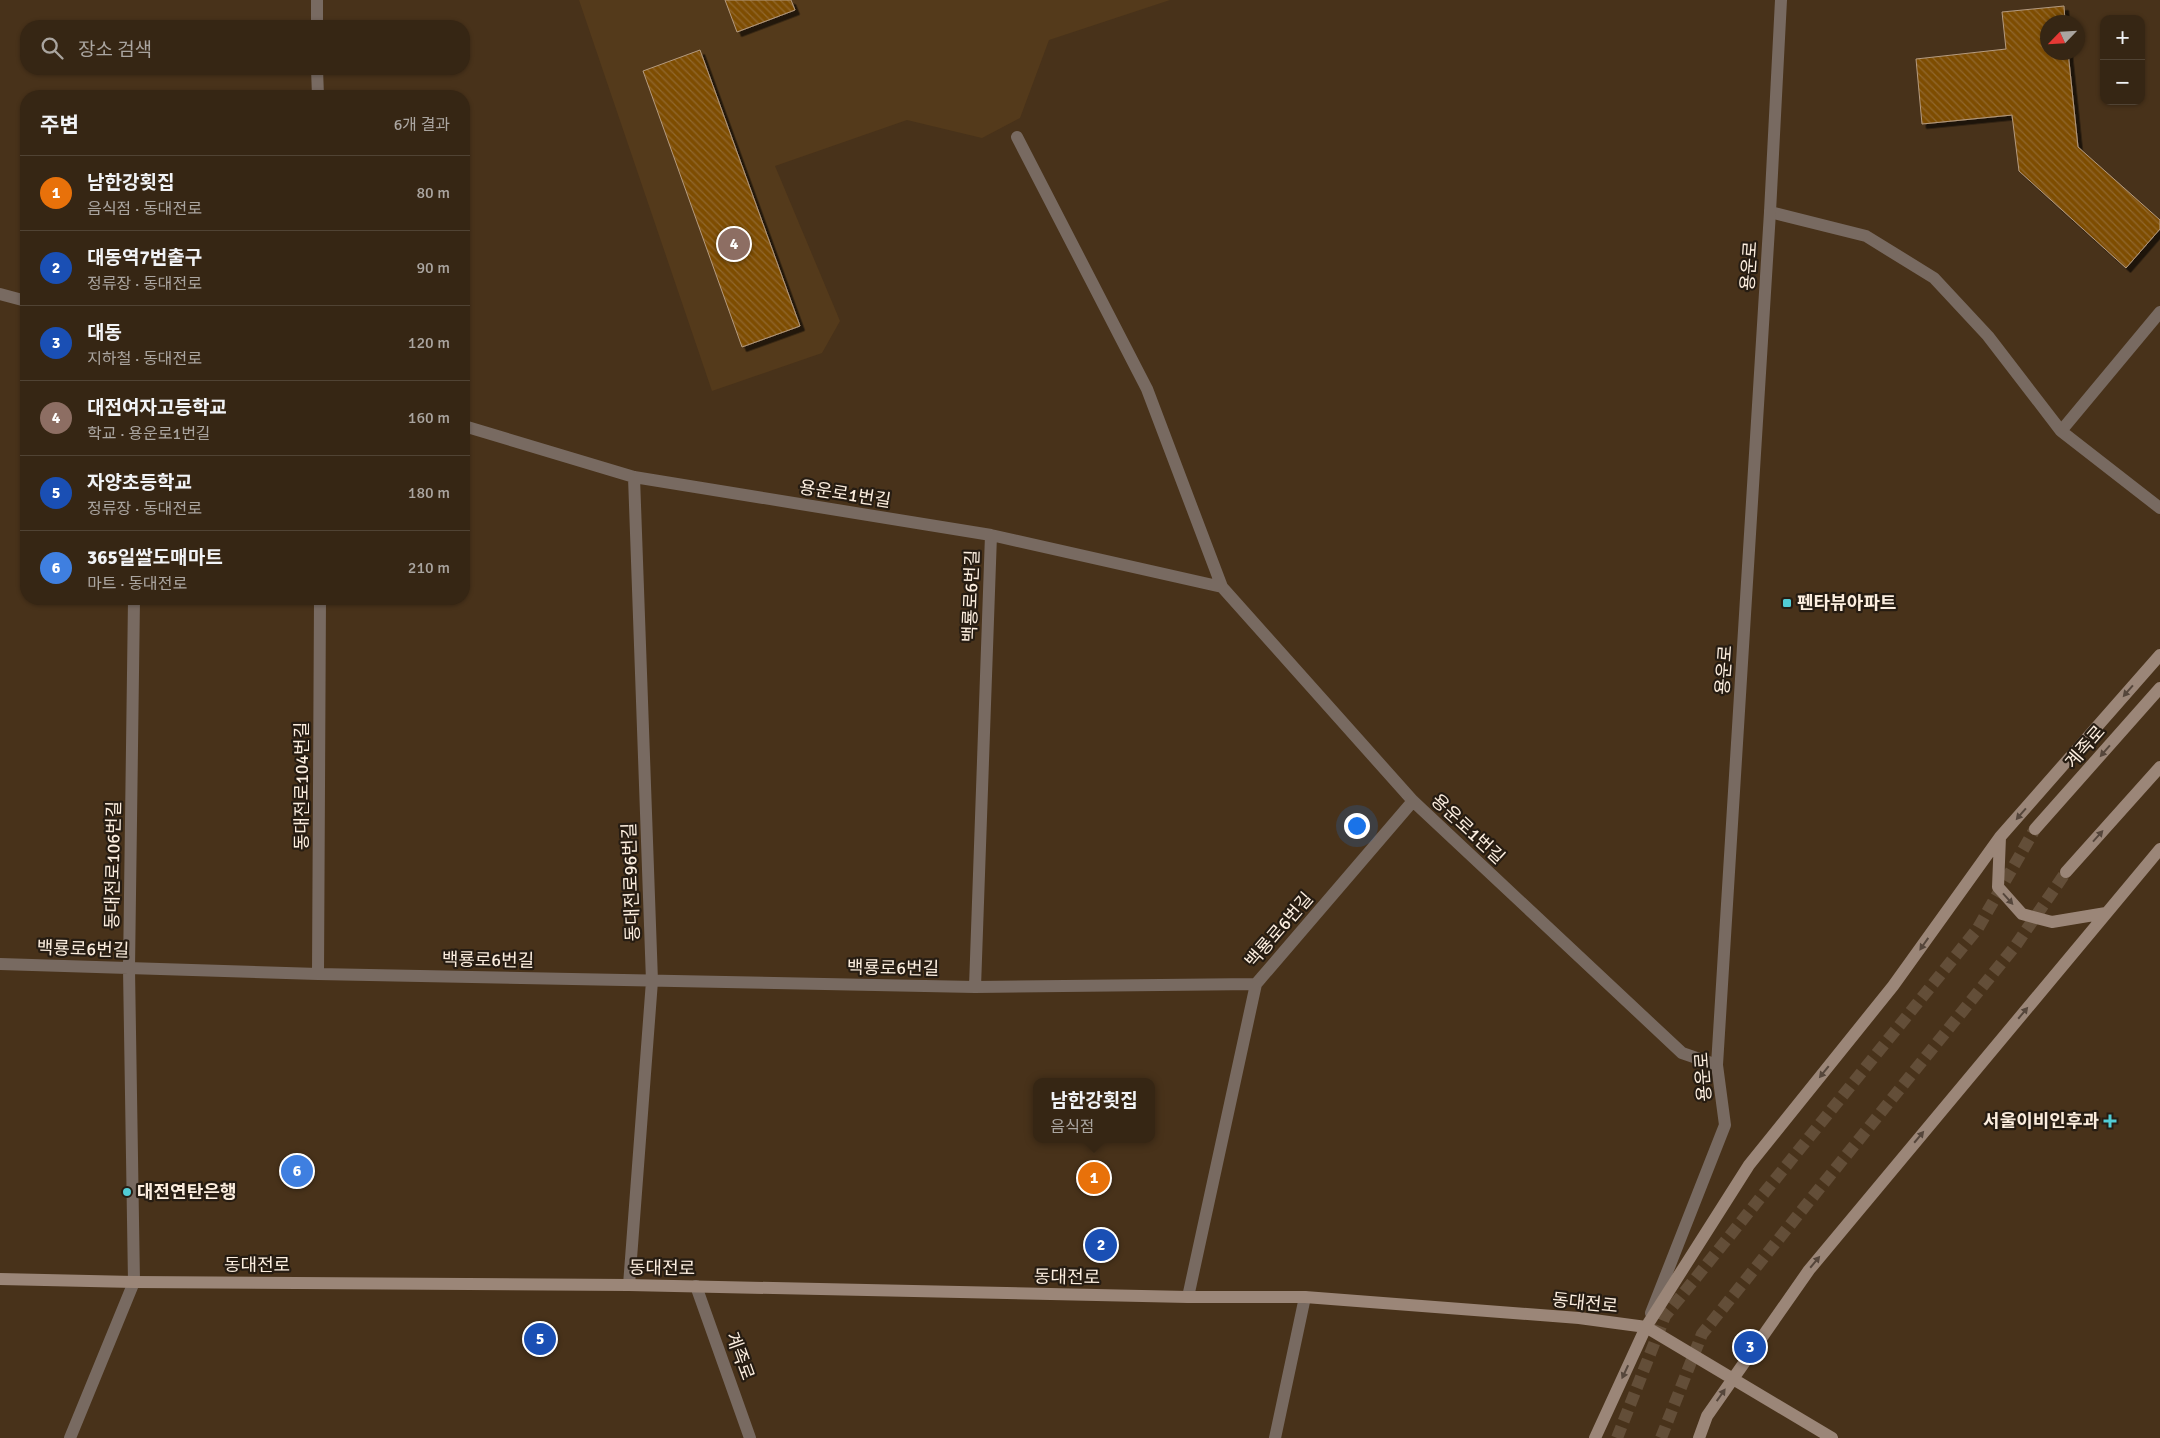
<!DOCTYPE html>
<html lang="ko">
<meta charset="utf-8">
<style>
body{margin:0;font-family:Signika,"Noto Sans KR",sans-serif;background:#413222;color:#f1f3f6}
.controls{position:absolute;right:15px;top:15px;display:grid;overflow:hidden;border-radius:10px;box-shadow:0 1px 4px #0004}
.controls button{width:45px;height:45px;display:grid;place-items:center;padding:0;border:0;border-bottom:1px solid #504334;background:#362614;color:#f1f3f6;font:25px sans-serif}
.compass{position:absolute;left:2040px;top:15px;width:45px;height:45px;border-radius:50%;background:#362614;box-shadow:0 1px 4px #0004;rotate:245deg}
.you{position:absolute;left:1356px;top:825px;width:18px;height:18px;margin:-12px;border:4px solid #fff;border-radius:50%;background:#1a73e8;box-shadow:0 0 0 8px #1a73e833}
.badge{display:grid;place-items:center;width:32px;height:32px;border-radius:50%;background:#ea580c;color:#fff;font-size:16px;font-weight:700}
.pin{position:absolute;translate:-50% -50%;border:2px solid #fff;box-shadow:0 1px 5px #0006}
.popup{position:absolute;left:1033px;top:1078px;width:122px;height:65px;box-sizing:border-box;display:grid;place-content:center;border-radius:10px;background:#362614;filter:drop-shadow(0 1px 4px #0005);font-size:16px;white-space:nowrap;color:#aaa5a0}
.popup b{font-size:19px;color:#f1f3f6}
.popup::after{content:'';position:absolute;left:50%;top:100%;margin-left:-10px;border:10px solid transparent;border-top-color:#362614}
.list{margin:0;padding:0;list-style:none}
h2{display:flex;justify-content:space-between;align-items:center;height:65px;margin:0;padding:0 20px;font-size:21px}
h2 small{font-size:16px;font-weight:400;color:#aaa5a0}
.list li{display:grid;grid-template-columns:32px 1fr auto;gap:15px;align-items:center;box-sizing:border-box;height:75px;padding:0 20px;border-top:1px solid #504334}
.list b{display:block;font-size:19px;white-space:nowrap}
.list p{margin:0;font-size:16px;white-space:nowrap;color:#aaa5a0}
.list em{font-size:16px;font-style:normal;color:#aaa5a0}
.icon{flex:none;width:28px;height:28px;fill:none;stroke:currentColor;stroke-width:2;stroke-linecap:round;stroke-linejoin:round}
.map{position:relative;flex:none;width:2160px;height:1438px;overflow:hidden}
.search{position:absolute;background:#362614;box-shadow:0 1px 4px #0004;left:20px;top:20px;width:450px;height:55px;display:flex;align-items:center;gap:12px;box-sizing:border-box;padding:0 18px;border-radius:20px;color:#aaa5a0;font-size:19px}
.panel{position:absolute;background:#362614;box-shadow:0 1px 4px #0004;left:20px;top:90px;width:450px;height:515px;border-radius:20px}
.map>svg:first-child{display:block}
.built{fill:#543a1b}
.building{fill:url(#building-back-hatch);stroke:#b49a7f;filter:url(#shadow)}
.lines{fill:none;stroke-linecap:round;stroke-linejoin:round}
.secondary-tunnel{stroke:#634e38;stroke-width:12;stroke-dasharray:12 6;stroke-linecap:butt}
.minor{stroke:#786a61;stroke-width:12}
.tertiary{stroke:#786a61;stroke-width:12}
.secondary{stroke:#9b8678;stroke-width:12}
.oneway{fill:#55463b}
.poi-dot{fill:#51ccd5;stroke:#261c12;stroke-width:2}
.labels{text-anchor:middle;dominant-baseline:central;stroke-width:4.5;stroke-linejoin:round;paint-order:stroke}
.street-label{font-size:18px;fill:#fceedf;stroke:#261c12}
.poi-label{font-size:18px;font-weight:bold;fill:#fceedf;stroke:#261c12;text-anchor:start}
</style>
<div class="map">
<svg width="2160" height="1438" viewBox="0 0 2160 1438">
<defs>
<pattern id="building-back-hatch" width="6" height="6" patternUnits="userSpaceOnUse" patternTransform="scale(1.25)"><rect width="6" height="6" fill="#7e4e06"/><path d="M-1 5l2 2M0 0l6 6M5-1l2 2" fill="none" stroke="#91682a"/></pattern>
<filter id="shadow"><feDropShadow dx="4.5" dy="4.5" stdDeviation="0" flood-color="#0009"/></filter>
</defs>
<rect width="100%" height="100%" fill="#48321a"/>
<!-- built -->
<path class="built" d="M579 0H1170L1049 40 1020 118 982 138 907 120 775 166 840 321 822 353 712 391Z"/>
<!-- building -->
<path class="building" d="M725 0H791L795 10 737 32Z
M2064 6 2065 22H2048V52H2068L2078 147 2160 220V229L2126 268 2019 171 2012 115 1922 124 1916 59 2006 49 2002 12Z
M700 50 800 326 742 347 643 71Z"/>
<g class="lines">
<!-- secondary-tunnel -->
<path class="secondary-tunnel" d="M1617 1438 1665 1316 1978 928 2035 829
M1661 1438 1702 1334 2016 945 2066 872"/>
<!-- minor -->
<path class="minor" d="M317 0V26
M317 69 318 96
M1017 137 1147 389 1222 587 1413 801 1682 1053 1717 1065
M1770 212 1866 236 1934 278 1988 336 2061 431 2160 312
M0 294 26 301
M464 426 634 477 991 535 1222 587
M2061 431 2160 508
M0 964 318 974 975 987 1256 984
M318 974 320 599
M975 987 991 535
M629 1285 652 981 634 477
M696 1286 750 1438
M1188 1297 1256 984 1413 801
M70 1438 134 1282 129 969 134 599
M1275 1438 1305 1297"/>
<!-- tertiary -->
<path class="tertiary" d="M1651 1313 1725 1125 1717 1065 1770 212 1781 0"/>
<!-- secondary -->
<path class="secondary" d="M2035 829 2160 688
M2000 837 1998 887 2022 914 2052 922 2106 913
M2066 872 2160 767
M0 1279 134 1282 629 1285 1188 1297H1305L1579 1318 1646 1327 1832 1438
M1595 1438 1646 1327 1749 1165 1893 986 2000 837 2160 655
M1699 1438 1707 1416 1809 1270 2160 849"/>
</g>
<!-- one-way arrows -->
<defs><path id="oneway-solid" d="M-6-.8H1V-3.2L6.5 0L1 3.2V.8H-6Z" transform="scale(1.25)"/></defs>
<g class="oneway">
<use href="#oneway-solid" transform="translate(2128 691) rotate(131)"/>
<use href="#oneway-solid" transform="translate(2105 751) rotate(131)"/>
<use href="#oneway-solid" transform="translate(2021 814) rotate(131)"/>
<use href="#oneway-solid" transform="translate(2098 836) rotate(-48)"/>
<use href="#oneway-solid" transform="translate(2008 899) rotate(48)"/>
<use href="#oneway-solid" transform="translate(1924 944) rotate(125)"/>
<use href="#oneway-solid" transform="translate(2023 1013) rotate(-50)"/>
<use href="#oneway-solid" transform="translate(1824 1072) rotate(129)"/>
<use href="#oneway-solid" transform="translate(1919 1137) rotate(-50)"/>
<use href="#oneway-solid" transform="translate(1815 1262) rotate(-50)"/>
<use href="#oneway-solid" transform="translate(1625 1372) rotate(115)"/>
<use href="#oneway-solid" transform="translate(1721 1395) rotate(-55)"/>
</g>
<!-- markers -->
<g class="poi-dot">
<rect x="1782" y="598" width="10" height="10" rx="2.5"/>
<path d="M2107.5 1113.5h5v5h5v5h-5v5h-5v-5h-5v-5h5z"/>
<circle cx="127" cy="1192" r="5"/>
</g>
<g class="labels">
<!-- street labels -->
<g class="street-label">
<text transform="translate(1749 266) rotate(-86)">용운로</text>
<text transform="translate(845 494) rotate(9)">용운로1번길</text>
<text transform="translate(971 596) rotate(-88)">백룡로6번길</text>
<text transform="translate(1724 670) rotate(-86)">용운로</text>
<text transform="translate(2085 747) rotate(-49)">계족로</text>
<text transform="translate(302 786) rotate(-90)">동대전로104번길</text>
<text transform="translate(1468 829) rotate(43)">용운로1번길</text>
<text transform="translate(113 865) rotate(-89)">동대전로106번길</text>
<text transform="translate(631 882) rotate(-92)">동대전로96번길</text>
<text transform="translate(1279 930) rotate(-49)">백룡로6번길</text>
<text transform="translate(83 949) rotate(2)">백룡로6번길</text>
<text transform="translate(488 960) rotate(1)">백룡로6번길</text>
<text transform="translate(893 968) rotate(1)">백룡로6번길</text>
<text transform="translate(1703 1077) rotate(-94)">용운로</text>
<text x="257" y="1265">동대전로</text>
<text transform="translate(662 1268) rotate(1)">동대전로</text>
<text transform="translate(1067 1277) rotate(1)">동대전로</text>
<text transform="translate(1585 1303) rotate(6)">동대전로</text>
<text transform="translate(740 1356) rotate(70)">계족로</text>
</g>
<!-- poi labels -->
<g class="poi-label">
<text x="1797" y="603">펜타뷰아파트</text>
<text x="2099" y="1121" text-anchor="end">서울이비인후과</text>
<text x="137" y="1192">대전연탄은행</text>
</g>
</g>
</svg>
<div class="controls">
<button>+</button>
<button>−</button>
</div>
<svg class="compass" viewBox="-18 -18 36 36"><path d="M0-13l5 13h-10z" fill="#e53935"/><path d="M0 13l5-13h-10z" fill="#aaa5a0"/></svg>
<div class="you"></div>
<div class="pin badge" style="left:1094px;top:1178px;background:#e8710a">1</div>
<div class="popup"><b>남한강횟집</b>음식점</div>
<div class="pin badge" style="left:1101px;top:1245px;background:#1a4fb4">2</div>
<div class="pin badge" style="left:1750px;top:1347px;background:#1a4fb4">3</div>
<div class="pin badge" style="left:734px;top:244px;background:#8d6e63">4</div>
<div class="pin badge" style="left:540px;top:1339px;background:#1a4fb4">5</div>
<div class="pin badge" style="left:297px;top:1171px;background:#3f7fe0">6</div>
<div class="search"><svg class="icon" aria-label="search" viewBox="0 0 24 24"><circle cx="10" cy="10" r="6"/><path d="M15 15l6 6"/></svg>장소 검색</div>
<section class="panel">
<h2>주변<small>6개 결과</small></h2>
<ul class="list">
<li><span class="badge" style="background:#e8710a">1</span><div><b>남한강횟집</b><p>음식점 · 동대전로</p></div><em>80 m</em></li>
<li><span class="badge" style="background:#1a4fb4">2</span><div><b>대동역7번출구</b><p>정류장 · 동대전로</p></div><em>90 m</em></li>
<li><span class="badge" style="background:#1a4fb4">3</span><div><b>대동</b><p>지하철 · 동대전로</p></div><em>120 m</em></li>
<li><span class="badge" style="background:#8d6e63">4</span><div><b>대전여자고등학교</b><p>학교 · 용운로1번길</p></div><em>160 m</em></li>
<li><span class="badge" style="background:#1a4fb4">5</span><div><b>자양초등학교</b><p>정류장 · 동대전로</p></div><em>180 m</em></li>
<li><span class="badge" style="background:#3f7fe0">6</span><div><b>365일쌀도매마트</b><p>마트 · 동대전로</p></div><em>210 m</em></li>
</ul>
</section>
</div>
